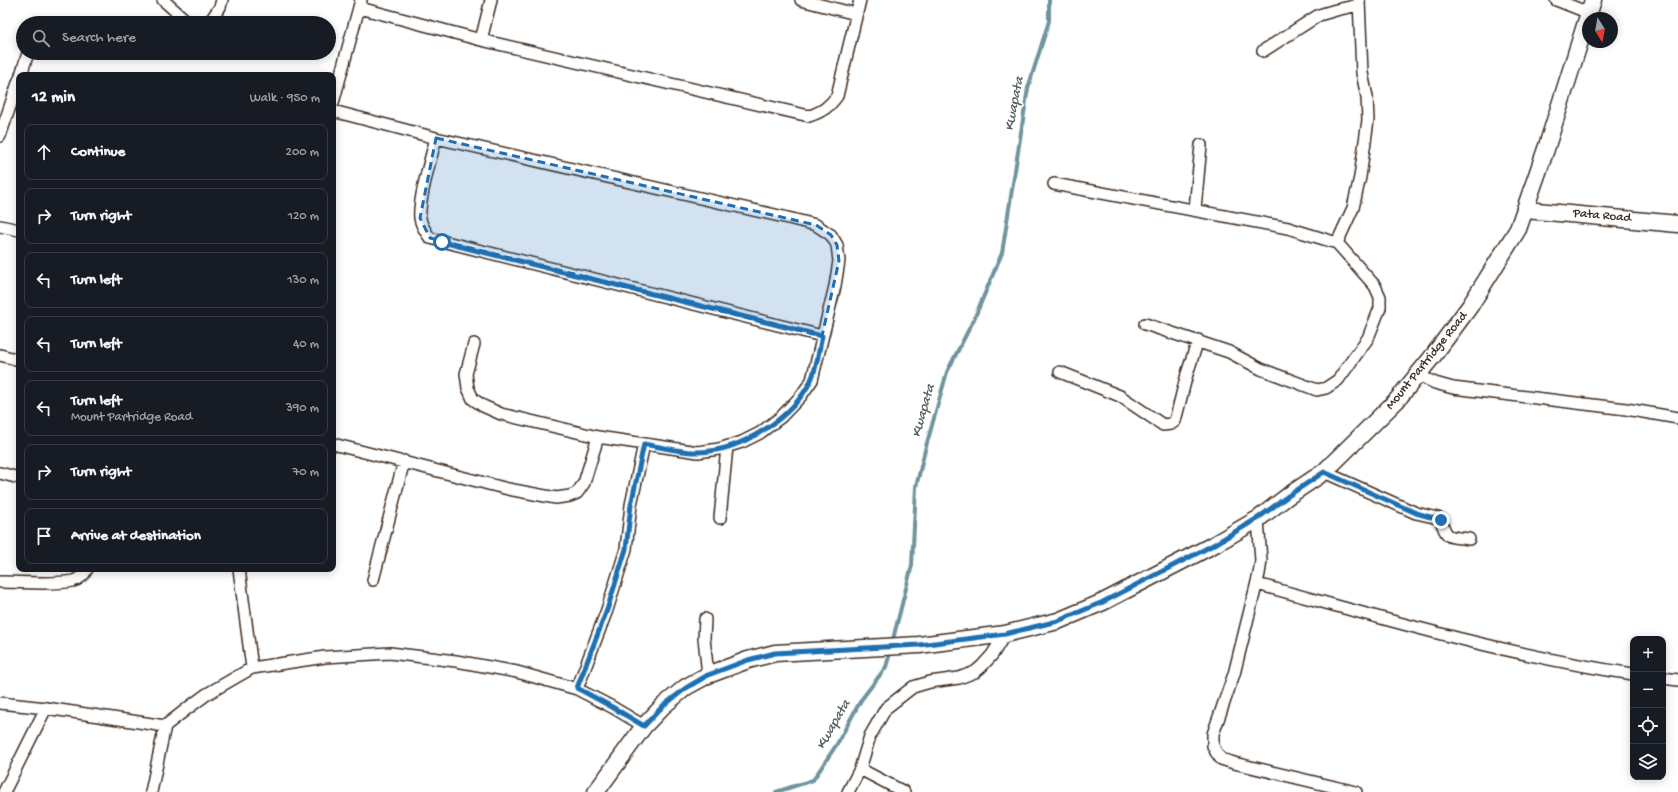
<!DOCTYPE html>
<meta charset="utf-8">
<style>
body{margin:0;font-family:"Gochi Hand",sans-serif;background:#20242c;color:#f1f3f6}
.controls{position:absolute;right:12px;bottom:12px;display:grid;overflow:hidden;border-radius:8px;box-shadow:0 2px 10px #0003}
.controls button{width:36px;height:36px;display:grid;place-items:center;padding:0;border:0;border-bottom:1px solid #363941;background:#171b24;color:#f1f3f6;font:20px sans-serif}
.compass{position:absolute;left:1582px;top:12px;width:36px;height:36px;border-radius:50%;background:#171b24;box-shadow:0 2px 10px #0003;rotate:169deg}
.stop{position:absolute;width:12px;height:12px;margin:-9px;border:3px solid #1f6fb2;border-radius:50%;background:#fff}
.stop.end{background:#1f6fb2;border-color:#fff;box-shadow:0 1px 4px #0008}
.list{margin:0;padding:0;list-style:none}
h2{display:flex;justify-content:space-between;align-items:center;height:52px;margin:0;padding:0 16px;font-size:17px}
h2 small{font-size:13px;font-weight:400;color:#9ea1a6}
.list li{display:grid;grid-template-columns:26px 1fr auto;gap:12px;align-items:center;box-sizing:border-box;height:56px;margin:0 8px 8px;padding:0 8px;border:1px solid #363941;border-radius:8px}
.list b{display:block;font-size:15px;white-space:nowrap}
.list p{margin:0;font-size:13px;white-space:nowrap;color:#9ea1a6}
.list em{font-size:13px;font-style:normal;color:#9ea1a6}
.icon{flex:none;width:22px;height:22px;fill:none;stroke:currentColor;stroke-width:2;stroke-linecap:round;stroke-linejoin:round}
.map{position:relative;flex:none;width:1678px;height:792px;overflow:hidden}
.search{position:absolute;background:#171b24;box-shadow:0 2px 10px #0003;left:16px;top:16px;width:320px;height:44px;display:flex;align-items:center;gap:10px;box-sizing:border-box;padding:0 14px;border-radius:22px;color:#9ea1a6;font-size:15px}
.panel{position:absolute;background:#171b24;box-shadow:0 2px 10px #0003;left:16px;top:72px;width:320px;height:500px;border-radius:8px}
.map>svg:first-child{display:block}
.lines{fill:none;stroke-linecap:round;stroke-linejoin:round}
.stream{stroke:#6f949e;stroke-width:4}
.street-casing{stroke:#3b2a1e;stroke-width:14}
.secondary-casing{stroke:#3b2a1e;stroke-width:19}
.street{stroke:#fff;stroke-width:11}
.secondary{stroke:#fff;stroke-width:16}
.route{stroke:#1f6fb2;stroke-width:5}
.marked{fill:#1f6fb2;fill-opacity:0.2;stroke:#1f6fb2;stroke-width:3;stroke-dasharray:8 5;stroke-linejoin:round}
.labels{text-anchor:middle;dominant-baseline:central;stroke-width:3.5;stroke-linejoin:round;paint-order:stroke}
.street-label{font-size:13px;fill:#3b2a1e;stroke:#fff}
.water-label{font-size:14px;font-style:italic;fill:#555f5e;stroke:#fff}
</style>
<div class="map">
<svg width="1678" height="792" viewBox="0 0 1678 792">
<rect width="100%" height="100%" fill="#fff"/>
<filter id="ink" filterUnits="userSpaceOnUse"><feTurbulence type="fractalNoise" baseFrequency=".025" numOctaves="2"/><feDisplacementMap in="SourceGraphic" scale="8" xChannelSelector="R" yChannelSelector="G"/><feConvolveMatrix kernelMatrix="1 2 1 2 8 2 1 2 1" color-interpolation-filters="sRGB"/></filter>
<g filter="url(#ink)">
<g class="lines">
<!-- stream -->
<path class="stream" d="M892 643 912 565 916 487 925 450 947 372 974 319 1002 253 1028 88 1049 21V0
M776 792 813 780 837 744 861 700 886 667 891 650"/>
<defs>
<path id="street" d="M163 0 189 23
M801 0 856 14
M1556 0 1589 13
M360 8 481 40 809 116C822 112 829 107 837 96L860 0
M209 23 220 7 222 0
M481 40 491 0
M1263 51 1319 15 1336 10 1359 5
M21 75 28 53
M333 103 361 0
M333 111 436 138 784 217 816 225 831 235 837 245 839 261 835 286 812 380 801 396 781 417 760 433 742 442 719 449 698 452 598 437 501 414 483 406 473 399 468 388 466 374 474 344
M0 136 19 80
M436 138C431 158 418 200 420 218 421 226 426 232 430 238L822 336
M1054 184 1288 228 1337 243
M1195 209 1201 145
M0 226 19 230
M1145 324 1229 352 1261 369 1317 390 1326 388 1338 380 1368 338 1380 308V297L1375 286 1337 243 1353 208 1360 177 1368 120 1367 97 1362 73 1359 0
M0 355 19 360
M1060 372 1120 396 1163 425 1171 424 1175 421 1187 374 1198 340
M1418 375 1435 383 1453 388 1626 409 1678 418
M333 444 508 489 556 498 570 496 577 493 584 483 598 437
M1324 472 1416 513 1438 518 1441 520C1447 541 1450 536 1469 539
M0 473 19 478
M720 518 727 447
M1258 519 1261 561 1259 574 1234 674 1213 734V746L1216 752 1221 759 1234 763 1356 792
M239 569 252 668
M373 580 404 461
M0 582C20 582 54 585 73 581 80 579 84 575 87 569
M1257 584C1382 618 1505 655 1633 674
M705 619 704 638 708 675
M1663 678 1678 680
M577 689 607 610 626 549 631 505 644 444
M0 703 46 708 165 726
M860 769 904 792
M4 792 46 708
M151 792 165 726 188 708 207 694 252 668 325 657 390 653 456 661 517 672 577 689 612 707 644 726
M848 792 860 769 870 736 886 708 913 687 930 682 959 678 975 672 981 667 992 655 1005 634"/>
<path id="secondary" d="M1526 210 1678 224
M596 792 644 726 663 706 686 687 708 675 748 660 775 653 919 645 1005 634 1058 621 1103 602 1215 544 1258 519 1288 496 1324 472 1397 400 1433 356 1470 306 1518 229 1546 149 1593 0"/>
</defs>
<!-- street casing -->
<use href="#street" class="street-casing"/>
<!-- secondary casing -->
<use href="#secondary" class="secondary-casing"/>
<!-- street -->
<use href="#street" class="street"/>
<!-- secondary -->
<use href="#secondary" class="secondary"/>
</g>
</g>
<g class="lines" filter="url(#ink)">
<!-- route -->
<path class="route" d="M442 242 822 336C819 349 817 368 811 380 793 418 741 451 699 452 683 453 660 447 644 444L631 505 626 549 607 610 577 688 612 707 644 726 663 706 686 688 708 675 748 660 775 653 919 645 1005 634 1058 621 1103 602 1215 544 1258 518 1288 496 1324 472 1416 513 1441 520"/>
</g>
<!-- marked area -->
<path class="marked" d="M436 138 816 225 831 235 837 245 839 261 822 336 430 238 420 218Z"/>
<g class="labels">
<!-- street labels -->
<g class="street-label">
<text transform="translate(1602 216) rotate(5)">Pata Road</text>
<text transform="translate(1427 361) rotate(-51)">Mount Partridge Road</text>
</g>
<!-- water labels -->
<g class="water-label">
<text transform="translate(1015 104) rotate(-79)">Kwapata</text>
<text transform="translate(924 411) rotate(-74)">Kwapata</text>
<text transform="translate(834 725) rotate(-60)">Kwapata</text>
</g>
</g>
</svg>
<div class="controls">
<button>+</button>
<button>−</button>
<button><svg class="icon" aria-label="locate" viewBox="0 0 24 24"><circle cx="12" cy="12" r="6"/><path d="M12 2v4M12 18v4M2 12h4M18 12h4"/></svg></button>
<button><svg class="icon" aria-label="layers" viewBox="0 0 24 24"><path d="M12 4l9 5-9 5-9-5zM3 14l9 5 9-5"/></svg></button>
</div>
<svg class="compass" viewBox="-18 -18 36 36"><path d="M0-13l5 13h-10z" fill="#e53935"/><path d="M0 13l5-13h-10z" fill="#9ea1a6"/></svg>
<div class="stop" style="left:442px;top:242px"></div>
<div class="stop end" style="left:1441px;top:520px"></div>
<div class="search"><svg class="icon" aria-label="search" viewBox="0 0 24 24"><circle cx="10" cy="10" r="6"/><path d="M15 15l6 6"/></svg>Search here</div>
<section class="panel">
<h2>12 min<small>Walk · 950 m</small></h2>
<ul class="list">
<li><svg class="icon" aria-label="ahead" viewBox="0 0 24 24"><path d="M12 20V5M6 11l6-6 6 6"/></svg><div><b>Continue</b></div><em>200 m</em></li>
<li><svg class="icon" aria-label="right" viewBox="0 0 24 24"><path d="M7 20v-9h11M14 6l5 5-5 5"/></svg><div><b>Turn right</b></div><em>120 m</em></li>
<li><svg class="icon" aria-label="left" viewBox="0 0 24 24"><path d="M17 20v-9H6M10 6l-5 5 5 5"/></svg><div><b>Turn left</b></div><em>130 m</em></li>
<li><svg class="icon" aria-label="left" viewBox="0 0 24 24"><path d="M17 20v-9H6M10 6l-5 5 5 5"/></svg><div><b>Turn left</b></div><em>40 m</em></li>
<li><svg class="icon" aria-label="left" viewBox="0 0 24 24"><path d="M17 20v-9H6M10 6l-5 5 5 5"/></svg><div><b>Turn left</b><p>Mount Partridge Road</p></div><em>390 m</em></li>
<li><svg class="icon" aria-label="right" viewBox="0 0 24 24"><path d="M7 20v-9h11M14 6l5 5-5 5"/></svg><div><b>Turn right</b></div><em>70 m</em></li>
<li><svg class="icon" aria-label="arrive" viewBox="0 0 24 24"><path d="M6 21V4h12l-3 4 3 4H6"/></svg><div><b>Arrive at destination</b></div></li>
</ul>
</section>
</div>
